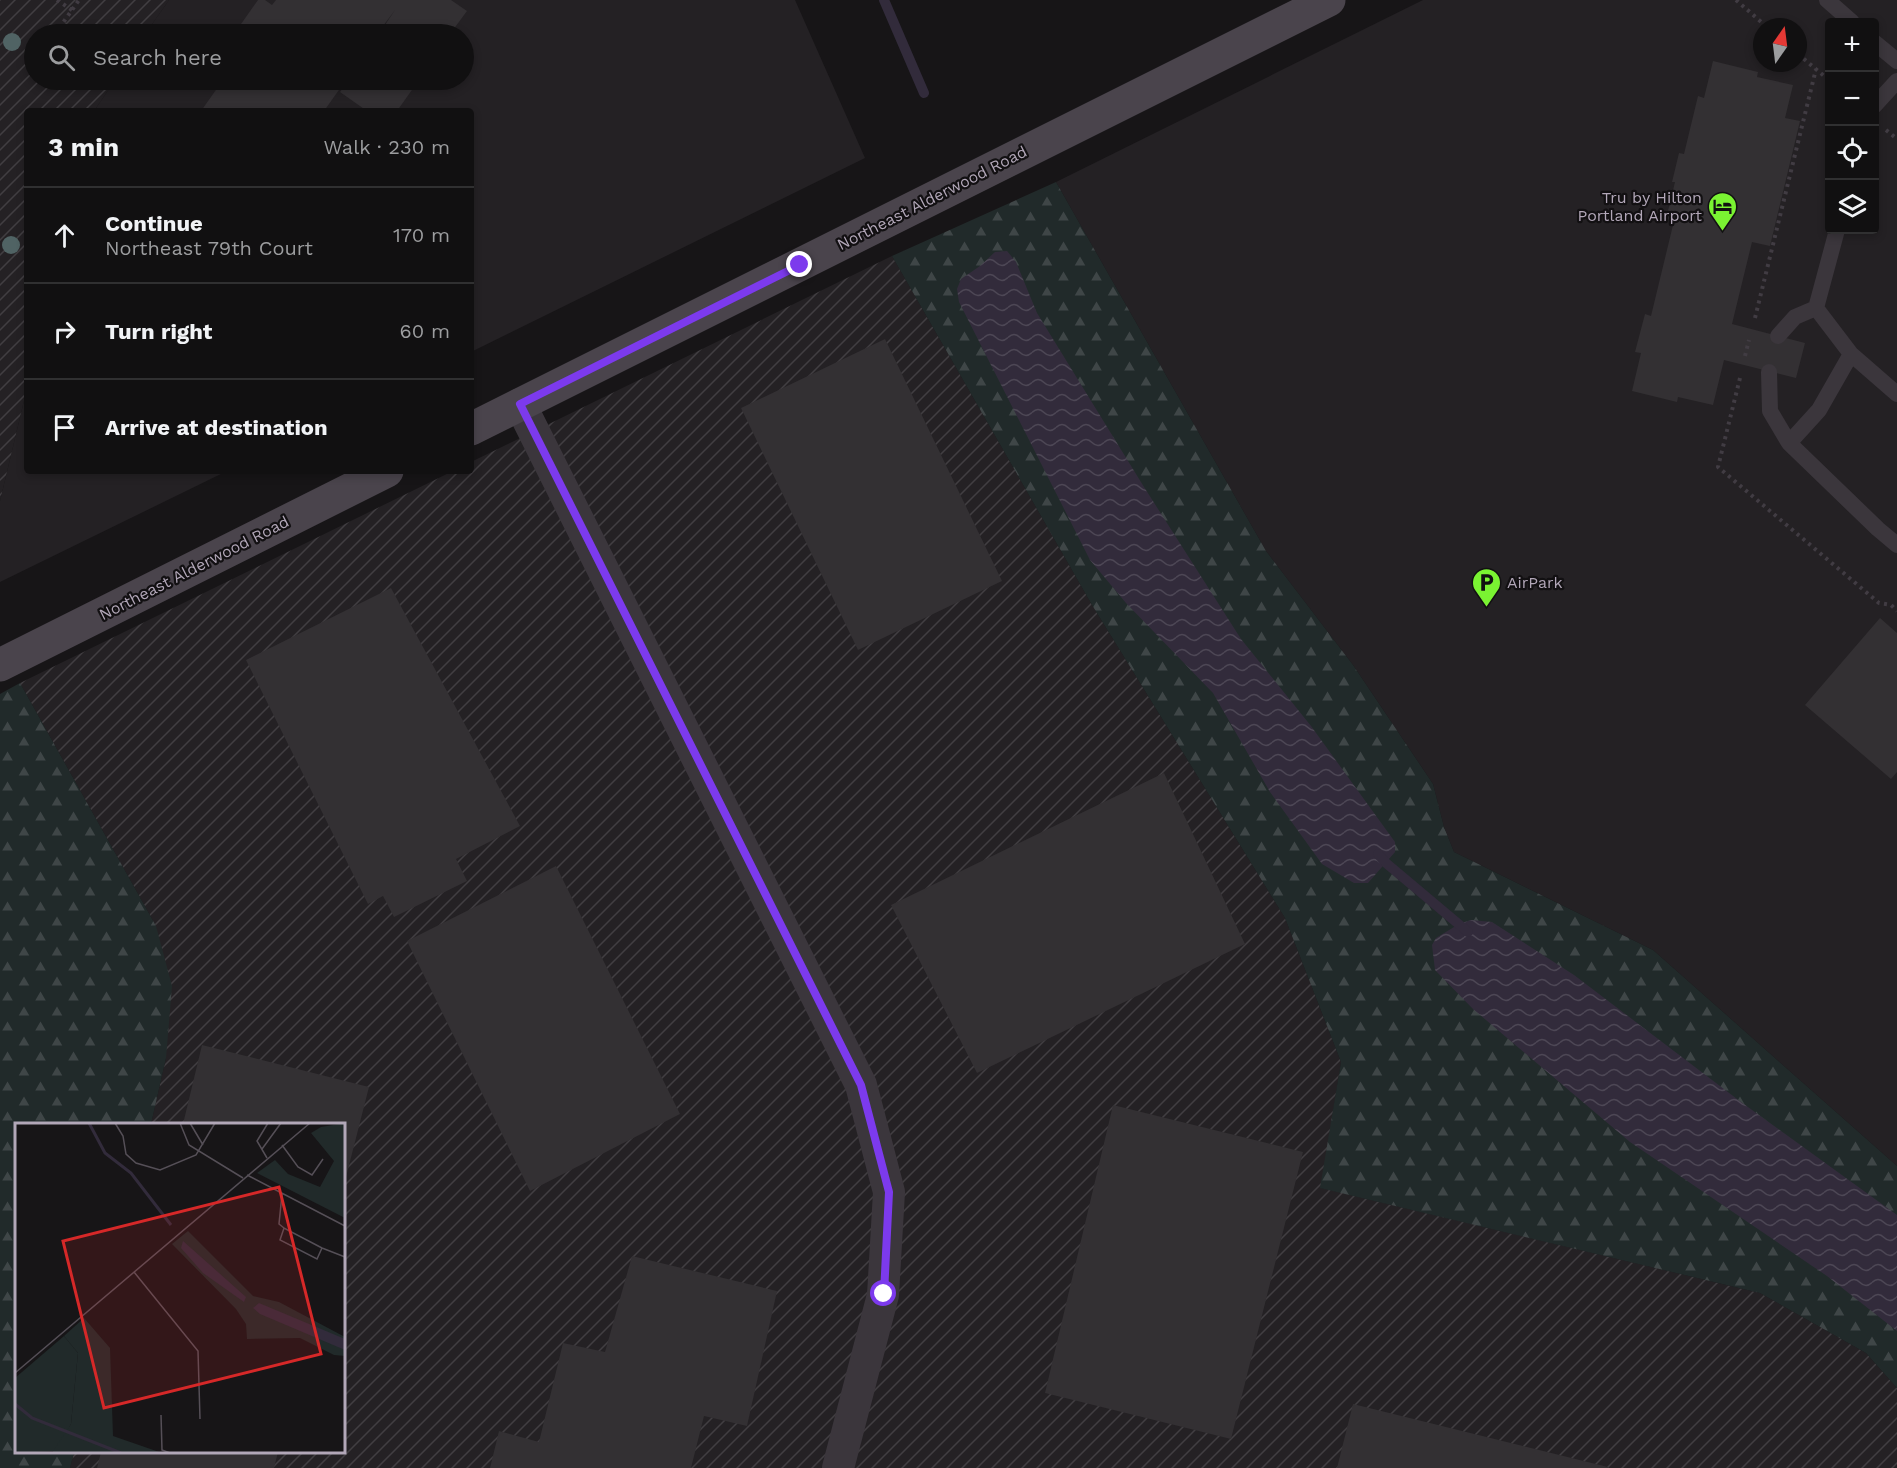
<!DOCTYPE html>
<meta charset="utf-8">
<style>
body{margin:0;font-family:"Work Sans",sans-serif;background:#1e1e1f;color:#f1f3f6}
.controls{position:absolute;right:18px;top:18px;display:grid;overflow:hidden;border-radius:6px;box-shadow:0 3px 9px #0003}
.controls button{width:54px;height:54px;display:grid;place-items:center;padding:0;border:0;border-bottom:2px solid #303031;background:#111011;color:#f1f3f6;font:30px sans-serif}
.compass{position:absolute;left:1753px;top:18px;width:54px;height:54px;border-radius:50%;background:#111011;box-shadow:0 3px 9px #0003;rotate:14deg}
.stop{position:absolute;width:18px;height:18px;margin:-14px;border:4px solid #7c3aed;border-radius:50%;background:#fff}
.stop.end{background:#7c3aed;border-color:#fff;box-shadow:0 2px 6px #0008}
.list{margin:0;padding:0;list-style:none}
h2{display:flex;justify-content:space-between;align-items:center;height:78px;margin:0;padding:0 24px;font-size:26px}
h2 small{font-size:20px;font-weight:400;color:#9c9d9f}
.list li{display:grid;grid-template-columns:39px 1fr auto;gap:18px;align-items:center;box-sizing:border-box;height:96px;padding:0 24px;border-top:2px solid #303031}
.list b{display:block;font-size:22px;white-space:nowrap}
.list p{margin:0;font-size:20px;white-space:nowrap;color:#9c9d9f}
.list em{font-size:20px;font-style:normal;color:#9c9d9f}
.icon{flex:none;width:33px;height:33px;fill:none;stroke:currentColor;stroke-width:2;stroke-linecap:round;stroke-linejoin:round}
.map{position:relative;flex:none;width:1897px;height:1468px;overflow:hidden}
.search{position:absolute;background:#111011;box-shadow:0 3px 9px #0003;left:24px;top:24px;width:450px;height:66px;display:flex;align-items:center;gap:15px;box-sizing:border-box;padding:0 21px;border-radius:33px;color:#9c9d9f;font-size:22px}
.panel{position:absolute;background:#111011;box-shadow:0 3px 9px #0003;left:24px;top:108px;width:450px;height:366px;border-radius:6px}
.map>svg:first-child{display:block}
.built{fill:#242124;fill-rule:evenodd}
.industrial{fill:url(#industrial-furrows)}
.forest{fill:url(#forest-firs)}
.water{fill:url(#water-waves)}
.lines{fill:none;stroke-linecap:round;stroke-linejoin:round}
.stream{stroke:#322b3b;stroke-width:10}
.building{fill:#333033}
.path{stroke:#413c43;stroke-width:4;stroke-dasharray:3 4.5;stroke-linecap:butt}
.lane{stroke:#3b363c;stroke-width:16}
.street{stroke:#3b363c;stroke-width:32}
.secondary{stroke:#4a444c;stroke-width:33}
.tree{fill:#506364}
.route{stroke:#7c3aed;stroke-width:8}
.labels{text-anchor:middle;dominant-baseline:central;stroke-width:4.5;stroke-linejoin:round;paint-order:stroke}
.poi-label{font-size:16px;fill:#b2a7b8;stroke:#121012;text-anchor:end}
.street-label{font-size:16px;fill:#b2a7b8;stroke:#121012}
.inset-river{fill:none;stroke:#322b3b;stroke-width:3}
.inset-road{fill:none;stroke:#554f57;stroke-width:1.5}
.view{fill:#d62828;fill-opacity:0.15;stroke:#d62828;stroke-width:3}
.inset-edge{fill:none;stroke:#b2a7b8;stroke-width:3}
</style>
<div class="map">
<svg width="1897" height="1468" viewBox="0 0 1897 1468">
<defs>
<pattern id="industrial-furrows" width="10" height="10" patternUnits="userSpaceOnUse" patternTransform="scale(1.5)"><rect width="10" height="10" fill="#242124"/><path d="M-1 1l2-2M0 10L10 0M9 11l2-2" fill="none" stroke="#413e42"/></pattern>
<pattern id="forest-firs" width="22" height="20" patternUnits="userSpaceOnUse" patternTransform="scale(1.5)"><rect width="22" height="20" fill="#212a2a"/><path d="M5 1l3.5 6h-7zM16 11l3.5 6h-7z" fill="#3f4647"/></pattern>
<pattern id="water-waves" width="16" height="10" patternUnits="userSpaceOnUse" patternTransform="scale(1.5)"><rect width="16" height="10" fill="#322b3b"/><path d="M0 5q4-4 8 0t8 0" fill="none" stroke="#4d4755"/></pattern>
</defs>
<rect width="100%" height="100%" fill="#171517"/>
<!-- built -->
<path class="built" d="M169 0H795L865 158 471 352V111H94L115 80H464V34H145Z
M1423 0H1897V1166L1653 950 1454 852 1444 827 1433 784 1353 665 1266 551 1056 182ZM1830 22H1874V230H1830ZM1762 27H1798V63H1762Z
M27 388V471H227L0 582V501Z"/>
<!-- industrial -->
<path class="industrial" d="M0 0H169L145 34H34V80H115L94 111H27V388L0 501Z
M892 256 1092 605 1285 918 1341 1062 1321 1188 1760 1293 1866 1353 1897 1388V1468H70L74 1452H344V1124H151L166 1058 156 926 20 683 453 471H471V462Z"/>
<!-- forest -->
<path class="forest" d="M1056 182 1266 551 1353 665 1433 784 1444 827 1454 852 1653 950 1897 1166V1388L1866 1353 1760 1293 1320 1188 1341 1062 1285 918 1092 605 892 256Z
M20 683 156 926 172 986 166 1058 151 1124H16V1452H74L70 1468H0V694Z"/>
<!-- water -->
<path class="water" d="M1007 251 1016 262 1037 313 1144 487 1241 639 1311 726 1395 842V852L1368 883H1354L1322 864 1270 792 1213 693 1126 603 1090 560 959 302 957 289 961 279 980 266 995 252Z
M1471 920 1492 922 1574 975 1741 1102 1897 1215V1331L1827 1276 1630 1142 1473 1009 1435 970 1432 945 1436 938 1459 924Z"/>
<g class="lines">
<!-- stream -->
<path class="stream" d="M884 0 924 93
M1378 854 1386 863 1468 932"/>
</g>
<!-- building -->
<path class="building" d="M258 0H265L272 5 276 0H451L467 11 450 34H379L395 10 377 34H234Z
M1713 61 1758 72 1757 77 1793 85 1785 118 1800 121 1770 246 1752 242 1732 324 1805 343 1796 378 1724 360 1713 405 1678 397 1677 402 1632 391 1641 353 1635 352 1645 314 1651 316 1674 221 1666 219 1675 182H1672L1679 153 1684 154 1698 96 1704 98Z
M223 80H346L324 111H201Z
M349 80H419L397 111H367L340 92Z
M885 339 1002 581 858 650 741 408Z
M391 588 520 826 456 859 467 881 394 917 383 896 368 904 246 660Z
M1880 618 1897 633V772L1891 779 1805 705Z
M1164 773 1245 944 977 1073 891 905Z
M556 866 680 1114 530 1191 407 941Z
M202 1045 369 1087 344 1185V1124H183Z
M1113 1105 1303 1152 1231 1439 1045 1393Z
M632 1256 777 1291 747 1426 704 1416 691 1468H490L499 1431 539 1442 563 1343 605 1352Z
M1353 1404 1608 1467V1468H1337Z
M101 1452H278L274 1468H97Z"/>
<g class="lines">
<!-- path -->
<path class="path" d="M57 0 72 10
M1736 0 1767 27
M55 34 79 0
M1798 54 1830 81
M1886 130 1897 139
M1755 318 1816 69
M1745 356 1749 340
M1740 378 1718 467 1879 603 1891 605 1897 611"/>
<!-- lane -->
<path class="lane" d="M1827 0 1852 22
M1874 42 1897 61
M1874 106 1897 81
M1837 230 1816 308 1851 354
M1778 336 1795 317 1816 308
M1769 372 1770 411 1789 443
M1897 394 1851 354 1819 410 1789 443 1878 529 1897 545"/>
<!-- street -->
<path class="street" d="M520 404 861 1085 889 1192 883 1295 838 1468"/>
<!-- secondary -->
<path class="secondary" d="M471 429 1329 0
M0 665 387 471"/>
</g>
<!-- trees -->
<g class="tree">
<circle cx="12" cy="42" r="9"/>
<circle cx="11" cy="245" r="9"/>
</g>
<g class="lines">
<!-- route -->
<path class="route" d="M800 265 520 404 861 1085 889 1192 884 1294"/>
</g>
<!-- icons -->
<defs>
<symbol id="hotel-pin" viewBox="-11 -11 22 30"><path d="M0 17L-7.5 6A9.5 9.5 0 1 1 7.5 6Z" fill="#7af332" stroke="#121012"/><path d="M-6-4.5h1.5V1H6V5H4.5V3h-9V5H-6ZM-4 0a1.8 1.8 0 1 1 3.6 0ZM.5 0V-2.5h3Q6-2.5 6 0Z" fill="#111"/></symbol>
<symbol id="parking-pin" viewBox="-11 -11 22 30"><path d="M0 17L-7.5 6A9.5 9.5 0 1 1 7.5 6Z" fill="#7af332" stroke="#121012"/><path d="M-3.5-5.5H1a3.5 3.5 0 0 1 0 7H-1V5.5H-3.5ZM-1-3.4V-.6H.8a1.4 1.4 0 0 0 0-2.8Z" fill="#111"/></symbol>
</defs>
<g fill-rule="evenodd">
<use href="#hotel-pin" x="1706" y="190" width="33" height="45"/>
<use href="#parking-pin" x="1470" y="566" width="33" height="45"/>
</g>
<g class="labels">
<!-- poi labels -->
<g class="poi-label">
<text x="1702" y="197">Tru by Hilton<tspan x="1702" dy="18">Portland Airport</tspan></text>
<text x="1507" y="582" text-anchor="start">AirPark</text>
</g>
<!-- street labels -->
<g class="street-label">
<text transform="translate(932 198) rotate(-27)">Northeast Alderwood Road</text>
<text transform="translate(194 568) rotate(-27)">Northeast Alderwood Road</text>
</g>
</g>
<!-- overview -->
<g transform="translate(15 1123)">
<rect width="330" height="330" fill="#171517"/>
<path d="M330 0V95L242 50 260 37 273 51 305 64 319 38 296 10 306 4ZM49 213 63 230 56 301 42 328 0 330V255Z" fill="#212a2a"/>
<path d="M173 108 238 173 264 179 330 214V233L319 232 285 215 232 216 231 201 221 186 157 121ZM69 195 95 225 98 313 147 330H37L56 301 63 230 49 213Z" fill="#212a2a"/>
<path d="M168 118 231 174 229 179 188 150 166 125ZM244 180 330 216V227L245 191 238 185Z" fill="#322b3b"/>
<path class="inset-river" d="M74 0 90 30 116 50 156 102M0 281 17 295 106 330"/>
<path class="inset-road" d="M100 0 108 13 111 31 121 40 145 47 181 32 200 0M165 0 174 22 228 55M175 0 188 22M267 22 283 44 297 52 308 36M247 26 266 0M252 35 242 18 253 0M232 52 330 103M267 71 264 101 269 105M307 125 269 105 265 117 302 136 307 125 330 134M119 149 183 228 185 296M0 250 295 0M146 292 147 327 155 330"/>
<path class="view" d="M264 64 306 231 89 285 48 118Z"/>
<rect width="330" height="330" class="inset-edge"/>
</g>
</svg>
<div class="controls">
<button>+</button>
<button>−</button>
<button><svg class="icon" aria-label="locate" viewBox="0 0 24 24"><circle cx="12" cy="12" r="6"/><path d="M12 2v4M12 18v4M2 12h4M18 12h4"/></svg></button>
<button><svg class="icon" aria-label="layers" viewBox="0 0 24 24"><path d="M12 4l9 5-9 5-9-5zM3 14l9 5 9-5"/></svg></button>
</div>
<svg class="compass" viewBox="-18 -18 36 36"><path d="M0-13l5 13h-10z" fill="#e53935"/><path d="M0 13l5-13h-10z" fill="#9c9d9f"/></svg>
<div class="stop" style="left:884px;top:1294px"></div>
<div class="stop end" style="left:800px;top:265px"></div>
<div class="search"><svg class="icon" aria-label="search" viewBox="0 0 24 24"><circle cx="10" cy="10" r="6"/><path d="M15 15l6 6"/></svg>Search here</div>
<section class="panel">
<h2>3 min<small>Walk · 230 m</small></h2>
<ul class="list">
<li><svg class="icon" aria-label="ahead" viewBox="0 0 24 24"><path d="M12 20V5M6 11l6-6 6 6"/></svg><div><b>Continue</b><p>Northeast 79th Court</p></div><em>170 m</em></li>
<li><svg class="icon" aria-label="right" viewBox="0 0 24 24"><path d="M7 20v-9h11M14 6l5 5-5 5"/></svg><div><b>Turn right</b></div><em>60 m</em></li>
<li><svg class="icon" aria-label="arrive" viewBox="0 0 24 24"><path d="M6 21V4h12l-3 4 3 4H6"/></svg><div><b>Arrive at destination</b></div></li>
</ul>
</section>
</div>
